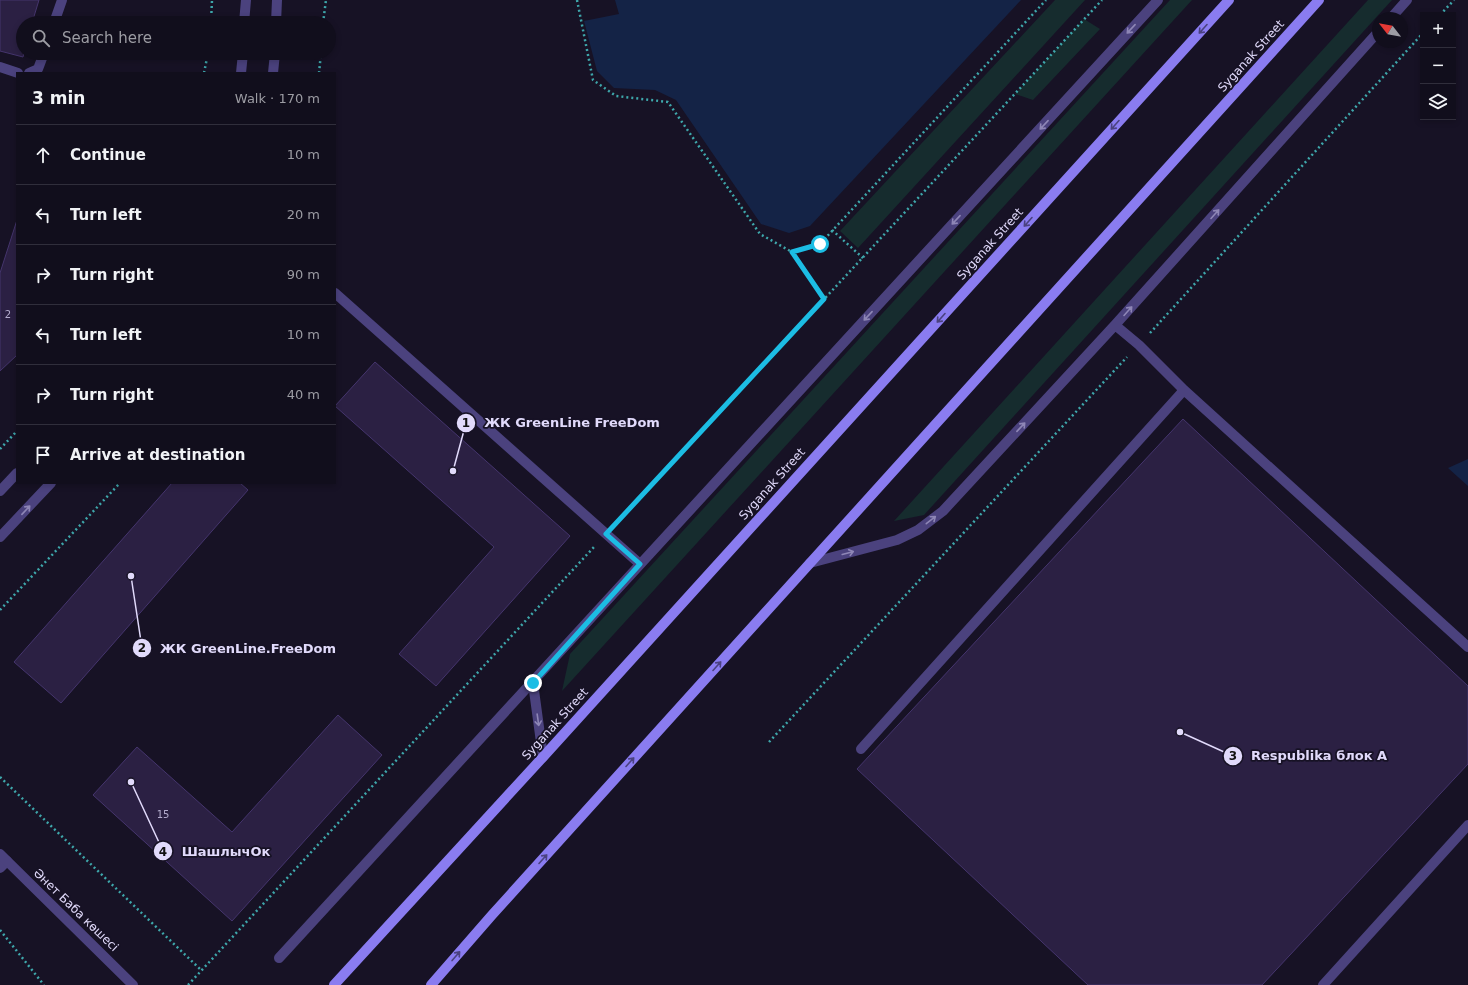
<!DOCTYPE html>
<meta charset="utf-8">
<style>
body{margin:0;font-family:"DejaVu Sans",sans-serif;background:#1a1725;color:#f1f3f6}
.controls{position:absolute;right:12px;top:12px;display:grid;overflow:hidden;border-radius:0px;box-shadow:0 2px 6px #0003}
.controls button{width:36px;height:36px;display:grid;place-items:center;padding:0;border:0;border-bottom:1px solid #302e3b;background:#110e1c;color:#f1f3f6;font:20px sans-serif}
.compass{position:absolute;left:1372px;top:12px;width:36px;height:36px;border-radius:50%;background:#110e1c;box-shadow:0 2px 6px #0003;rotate:301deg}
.stop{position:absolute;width:12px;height:12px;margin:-9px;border:3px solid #1cbde4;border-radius:50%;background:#fff}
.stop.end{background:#1cbde4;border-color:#fff;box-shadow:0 1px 4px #0008}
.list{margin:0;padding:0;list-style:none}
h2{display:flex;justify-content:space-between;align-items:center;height:52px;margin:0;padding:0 16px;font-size:17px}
h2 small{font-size:13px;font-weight:400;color:#9c9ca3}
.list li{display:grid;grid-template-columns:26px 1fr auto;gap:12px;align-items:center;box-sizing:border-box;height:60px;padding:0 16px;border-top:1px solid #302e3b}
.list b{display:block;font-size:15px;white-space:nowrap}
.list em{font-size:13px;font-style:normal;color:#9c9ca3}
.icon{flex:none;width:22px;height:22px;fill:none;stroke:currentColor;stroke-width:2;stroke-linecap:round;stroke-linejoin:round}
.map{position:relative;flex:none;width:1468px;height:985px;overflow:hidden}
.search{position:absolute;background:#110e1c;box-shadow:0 2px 6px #0003;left:16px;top:16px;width:320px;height:44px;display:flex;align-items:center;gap:10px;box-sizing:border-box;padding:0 14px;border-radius:22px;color:#9c9ca3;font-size:15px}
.panel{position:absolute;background:#110e1c;box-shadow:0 2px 6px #0003;left:16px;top:72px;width:320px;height:412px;border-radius:0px}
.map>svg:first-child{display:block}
.green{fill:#162c2e}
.water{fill:#142346}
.building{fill:#2b2043;stroke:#45356d}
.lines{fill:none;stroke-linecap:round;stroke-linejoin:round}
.path{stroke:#3ea7ab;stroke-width:2.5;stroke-dasharray:2 3;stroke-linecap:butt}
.service{stroke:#4b427e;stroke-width:10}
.minor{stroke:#4b427e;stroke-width:10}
.tertiary{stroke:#4b427e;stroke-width:10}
.secondary{stroke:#8a7cf0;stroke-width:10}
.oneway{stroke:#8e86b6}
.oneway2{stroke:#4b4280}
.route{stroke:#1cbde4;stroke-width:5}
.labels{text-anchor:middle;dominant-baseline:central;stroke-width:3.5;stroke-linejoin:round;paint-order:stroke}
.number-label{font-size:10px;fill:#b4accd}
.street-label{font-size:12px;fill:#e1dafb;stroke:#171225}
.leader{fill:none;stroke:#e1dafb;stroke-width:1.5}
.callout-dot{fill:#e1dafb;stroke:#171225;stroke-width:1.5}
.mark-label{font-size:12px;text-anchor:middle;font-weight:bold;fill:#111}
.callout-label{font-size:13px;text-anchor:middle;font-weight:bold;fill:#e1dafb;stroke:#171225;stroke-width:3.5;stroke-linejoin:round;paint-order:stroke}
</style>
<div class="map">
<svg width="1468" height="985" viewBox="0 0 1468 985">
<rect width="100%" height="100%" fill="#171225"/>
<!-- green -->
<path class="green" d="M1055 0H1085L858 248 840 231Z
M1170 0H1192L562 691 570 654Z
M1368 0H1392L924 515 894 521Z
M1084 19 1100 29 1033 100 1015 94Z"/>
<!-- water -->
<path class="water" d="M615 0H1021L810 226 789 233 761 224 676 100 655 90 614 88 597 71 584 21 619 14Z
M1468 459V486L1448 468Z"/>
<!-- building -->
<path class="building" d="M0 0H39L32 23H23V53H24L23 57 0 51Z
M17 220V355L0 371V273Z
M375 362 570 536 436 686 399 654 494 547 335 406Z
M1183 419 1468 686V764L1262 985H1088L857 769Z
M172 483H240L248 490 61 703 14 662Z
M338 715 382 755 232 921 93 795 137 747 232 832Z"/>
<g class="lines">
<!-- path -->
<path class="path" d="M577 0 593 80 616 96 668 102 760 234 792 252 820 244 1046 0
M1440 15 1454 0
M211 23 212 0
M323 23 326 0
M204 73 208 53
M319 73 321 53
M832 230 863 258
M792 252 824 299
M1150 333 1423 33
M0 449 17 431
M618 521 1102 0
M0 610 120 483
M769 742 1127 357
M0 777 201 970
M0 930 44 985
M188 985 594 547"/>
<!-- service -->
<path class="service" d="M1391 18 1407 0
M54 23 62 0
M0 67 18 73
M29 73 38 69 44 53
M335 293 640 564
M1115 325 1139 345 1184 390 1468 647
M810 563 897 540 918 530 943 511 1115 325 1378 32
M533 683 543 757
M861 749 1184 390
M279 958 1158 0
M1323 985 1468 825"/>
<!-- minor -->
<path class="minor" d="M0 868 7 861"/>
<!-- tertiary -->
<path class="tertiary" d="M244 23 246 0
M276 23 277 0
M241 73 243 53
M273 73 275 53
M0 491 17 473
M0 537 51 483
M0 854 133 985"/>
<!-- secondary -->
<path class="secondary" d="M334 985 543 757 1229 0
M431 985 492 915 1319 0"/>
</g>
<!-- one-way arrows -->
<defs><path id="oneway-shaft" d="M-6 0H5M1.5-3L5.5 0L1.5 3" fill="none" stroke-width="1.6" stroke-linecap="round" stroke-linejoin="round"/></defs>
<g class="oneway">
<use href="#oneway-shaft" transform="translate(1131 29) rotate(133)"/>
<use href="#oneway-shaft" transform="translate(1044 125) rotate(133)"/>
<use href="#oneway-shaft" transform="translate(1215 214) rotate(-48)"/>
<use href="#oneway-shaft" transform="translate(956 220) rotate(133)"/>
<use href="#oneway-shaft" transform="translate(1128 311) rotate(-48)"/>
<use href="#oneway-shaft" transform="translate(868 316) rotate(133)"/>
<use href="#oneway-shaft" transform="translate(1021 427) rotate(-47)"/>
<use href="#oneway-shaft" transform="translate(26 510) rotate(-47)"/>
<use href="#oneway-shaft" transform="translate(931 520) rotate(-38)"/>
<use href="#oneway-shaft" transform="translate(848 553) rotate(-15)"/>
<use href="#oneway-shaft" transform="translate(538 720) rotate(82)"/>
</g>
<g class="oneway2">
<use href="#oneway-shaft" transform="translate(1203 29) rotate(132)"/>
<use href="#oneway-shaft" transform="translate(1115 125) rotate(132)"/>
<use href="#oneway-shaft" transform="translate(1028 222) rotate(132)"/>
<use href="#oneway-shaft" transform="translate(941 318) rotate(132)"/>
<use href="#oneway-shaft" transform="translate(717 666) rotate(-48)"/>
<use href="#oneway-shaft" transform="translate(630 762) rotate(-48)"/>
<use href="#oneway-shaft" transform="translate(543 859) rotate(-48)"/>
<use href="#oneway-shaft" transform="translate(456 956) rotate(-49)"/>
</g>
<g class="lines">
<!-- route -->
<path class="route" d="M533 683 640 564 606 534 824 299 792 252 820 244"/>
</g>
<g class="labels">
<!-- number labels -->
<g class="number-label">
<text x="8" y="314">2</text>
<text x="163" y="814">15</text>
</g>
<!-- street labels -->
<g class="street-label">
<text transform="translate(1251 56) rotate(-48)">Syganak Street</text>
<text transform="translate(990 244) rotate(-48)">Syganak Street</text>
<text transform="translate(772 484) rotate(-48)">Syganak Street</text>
<text transform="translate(555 724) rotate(-48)">Syganak Street</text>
<text transform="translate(76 910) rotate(44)">Әнет Баба көшесі</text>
</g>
</g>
<!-- callouts -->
<path class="leader" d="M453 471L466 423M131 576L142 648M1180 732L1233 756M131 782L163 851"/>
<g class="callout-dot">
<circle cx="453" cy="471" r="4"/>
<circle cx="131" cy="576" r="4"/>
<circle cx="1180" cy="732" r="4"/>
<circle cx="131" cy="782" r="4"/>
<circle cx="466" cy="423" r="10"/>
<circle cx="142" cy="648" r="10"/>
<circle cx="1233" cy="756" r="10"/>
<circle cx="163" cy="851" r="10"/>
</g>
<g class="mark-label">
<text x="466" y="427">1</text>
<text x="142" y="652">2</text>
<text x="1233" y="760">3</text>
<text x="163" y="856">4</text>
</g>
<g class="callout-label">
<text x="572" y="427">ЖК GreenLine FreeDom</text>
<text x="248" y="653">ЖК GreenLine.FreeDom</text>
<text x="1319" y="760">Respublika блок А</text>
<text x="226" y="856">ШашлычОк</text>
</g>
</svg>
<div class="controls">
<button>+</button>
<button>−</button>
<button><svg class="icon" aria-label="layers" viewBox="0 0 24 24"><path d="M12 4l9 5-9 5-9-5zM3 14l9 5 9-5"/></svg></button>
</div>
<svg class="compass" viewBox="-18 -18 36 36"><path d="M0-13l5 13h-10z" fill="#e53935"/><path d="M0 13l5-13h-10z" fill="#9c9ca3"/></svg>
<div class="stop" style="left:820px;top:244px"></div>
<div class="stop end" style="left:533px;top:683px"></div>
<div class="search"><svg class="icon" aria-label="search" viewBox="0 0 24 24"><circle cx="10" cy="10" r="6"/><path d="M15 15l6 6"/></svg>Search here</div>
<section class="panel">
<h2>3 min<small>Walk · 170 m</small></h2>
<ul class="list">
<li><svg class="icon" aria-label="ahead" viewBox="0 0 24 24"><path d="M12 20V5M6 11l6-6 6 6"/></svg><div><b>Continue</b></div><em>10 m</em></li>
<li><svg class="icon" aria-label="left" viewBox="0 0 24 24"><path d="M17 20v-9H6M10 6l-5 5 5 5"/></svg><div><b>Turn left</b></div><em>20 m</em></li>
<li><svg class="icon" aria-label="right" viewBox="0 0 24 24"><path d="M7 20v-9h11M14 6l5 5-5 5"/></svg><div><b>Turn right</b></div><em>90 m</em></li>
<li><svg class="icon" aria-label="left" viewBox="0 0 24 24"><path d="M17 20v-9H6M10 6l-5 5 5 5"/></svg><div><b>Turn left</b></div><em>10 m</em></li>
<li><svg class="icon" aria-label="right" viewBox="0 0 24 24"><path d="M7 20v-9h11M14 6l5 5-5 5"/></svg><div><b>Turn right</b></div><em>40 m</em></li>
<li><svg class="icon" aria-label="arrive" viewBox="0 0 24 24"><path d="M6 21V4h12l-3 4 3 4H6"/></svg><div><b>Arrive at destination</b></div></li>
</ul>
</section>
</div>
